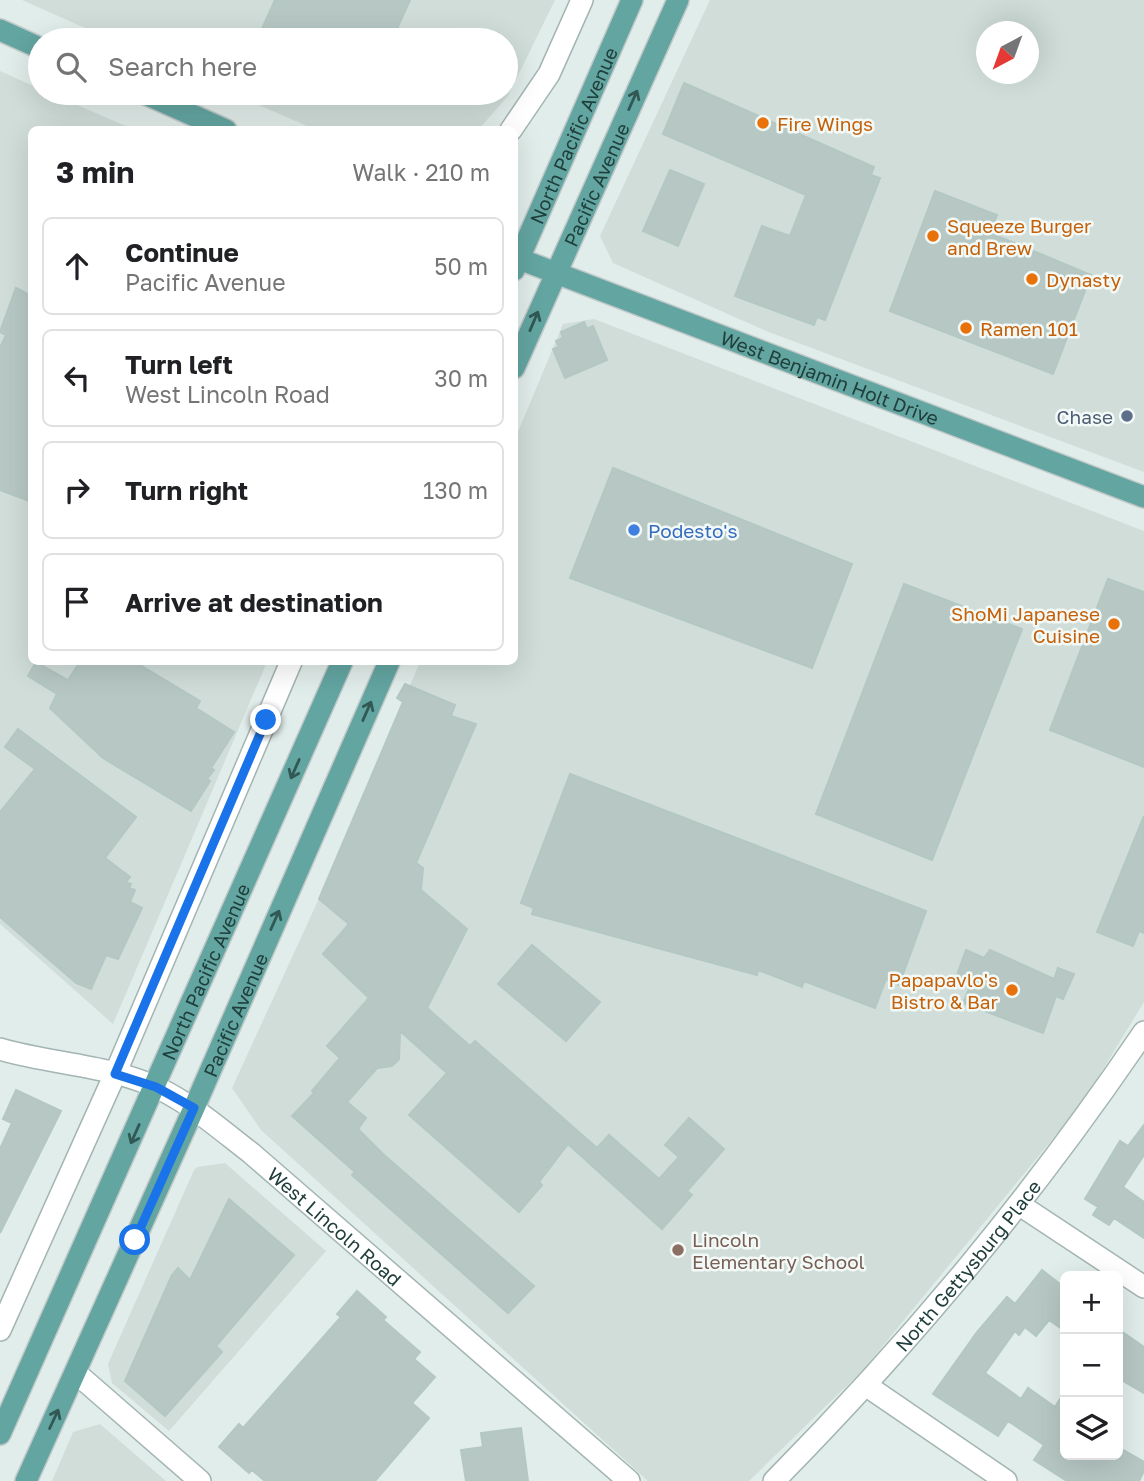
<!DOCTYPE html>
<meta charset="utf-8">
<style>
body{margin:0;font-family:"Golos Text",sans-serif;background:#f2f2f2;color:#202124}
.controls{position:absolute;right:21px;bottom:21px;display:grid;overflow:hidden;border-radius:10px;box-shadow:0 7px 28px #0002}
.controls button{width:63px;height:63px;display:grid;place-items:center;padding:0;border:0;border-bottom:2px solid #e0e0e0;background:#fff;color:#202124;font:35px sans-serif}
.compass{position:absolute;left:976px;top:21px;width:63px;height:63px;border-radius:50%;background:#fff;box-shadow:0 7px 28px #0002;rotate:221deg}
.stop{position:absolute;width:21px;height:21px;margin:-16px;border:5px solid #1a73e8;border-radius:50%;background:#fff}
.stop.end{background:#1a73e8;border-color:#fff;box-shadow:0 2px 7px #0008}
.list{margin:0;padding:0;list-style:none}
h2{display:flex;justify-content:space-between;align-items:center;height:91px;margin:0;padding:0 28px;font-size:30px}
h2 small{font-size:23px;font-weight:400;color:#757577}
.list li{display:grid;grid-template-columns:46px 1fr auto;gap:21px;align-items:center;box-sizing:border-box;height:98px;margin:0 14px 14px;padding:0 14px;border:2px solid #e0e0e0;border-radius:10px}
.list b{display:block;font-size:26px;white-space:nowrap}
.list p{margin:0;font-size:23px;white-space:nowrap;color:#757577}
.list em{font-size:23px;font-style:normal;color:#757577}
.icon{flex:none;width:38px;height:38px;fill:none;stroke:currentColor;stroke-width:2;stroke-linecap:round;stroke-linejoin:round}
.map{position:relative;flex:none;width:1144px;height:1481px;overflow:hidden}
.search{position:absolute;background:#fff;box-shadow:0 7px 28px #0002;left:28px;top:28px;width:490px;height:77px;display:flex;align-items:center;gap:18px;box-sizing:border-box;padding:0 24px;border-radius:38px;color:#757577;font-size:26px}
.panel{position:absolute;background:#fff;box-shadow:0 7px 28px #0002;left:28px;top:126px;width:490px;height:539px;border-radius:10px}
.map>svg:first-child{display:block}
.built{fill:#d0ddd9;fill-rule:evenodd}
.building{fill:#b7c8c4;stroke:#b3c7c3;stroke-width:2}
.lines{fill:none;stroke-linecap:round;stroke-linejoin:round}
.minor-casing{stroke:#a3b5b2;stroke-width:24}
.major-casing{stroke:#c1c9c8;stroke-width:24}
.minor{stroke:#fff;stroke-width:21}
.major{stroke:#63a5a1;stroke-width:21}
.oneway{stroke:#315855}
.route{stroke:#1a73e8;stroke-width:9}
.food-dot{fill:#e8710a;stroke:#f2f9f7;stroke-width:2.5}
.service-dot{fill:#5c6f8a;stroke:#f2f9f7;stroke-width:2.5}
.shop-dot{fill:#3f7fe0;stroke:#f2f9f7;stroke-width:2.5}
.education-dot{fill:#8d6e63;stroke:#f2f9f7;stroke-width:2.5}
.labels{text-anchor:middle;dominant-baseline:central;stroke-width:5;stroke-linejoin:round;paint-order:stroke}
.food-label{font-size:19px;fill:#c56008;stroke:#f2f9f7;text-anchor:start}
.street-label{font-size:19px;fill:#203f3c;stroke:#f2f9f7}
.service-label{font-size:19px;fill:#4e5e75;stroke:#f2f9f7;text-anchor:end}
.shop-label{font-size:19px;fill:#366cbe;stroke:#f2f9f7;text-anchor:start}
.education-label{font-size:19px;fill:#785e54;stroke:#f2f9f7;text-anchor:start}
</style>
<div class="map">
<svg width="1144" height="1481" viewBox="0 0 1144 1481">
<rect width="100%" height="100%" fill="#e1edea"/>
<!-- built -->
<path class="built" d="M22 0H555L508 96 478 130 314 129 231 93H506V40H112Z
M710 0H1144V472L766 331 613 263 600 236ZM986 32H1028V74H986Z
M0 71 40 89V93H49L133 129 32 130V662H267L113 1024 0 924Z
M594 319 1144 531V1002L1083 1102 863 1370 749 1481H648L261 1130 232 1088 316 905 420 662H514L515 439 563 324Z
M225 1163 326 1251 169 1431 112 1383 108 1364 194 1170 197 1167Z
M100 1424 166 1481H52L73 1432Z"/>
<!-- building -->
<path class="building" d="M275 0H410L392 40H257Z
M684 83 874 167 871 175 880 178 825 320 817 317 814 325 735 296 762 226 790 236 806 195 663 134Z
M670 170 704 184 678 246 643 231Z
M935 191 997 215 990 233 1091 275 1053 374 890 311Z
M16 288 32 296V502L0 490V348L6 335 0 332Z
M584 322 587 329 593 326 607 360 565 378 553 349 559 347 556 341 563 338 561 332Z
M613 468 852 564 812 668 570 578Z
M1108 579 1144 592V767L1050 730Z
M904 584 1022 629 932 860 816 814Z
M36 662 68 680 80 662H135L200 701 196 708 234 732 211 768 214 770 207 779 210 781 191 811 103 758 50 708 57 694 28 676Z
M405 684 455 705 451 716 476 724 416 863 423 868 421 890 467 929 427 1008 470 1046 475 1041 597 1148 609 1135 659 1179 679 1157 665 1145 689 1118 724 1149 687 1191 692 1195 662 1229 568 1144 539 1182 542 1185 519 1212 409 1115 447 1073 400 1031 399 1059 392 1066 377 1068 347 1102 366 1118 358 1129 383 1154 534 1286 508 1313 352 1175 355 1172 292 1116 314 1093 312 1091 340 1058 327 1046 369 998 323 954 349 924 319 899 403 702 397 698Z
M18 729 136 817 105 858 130 877 126 882 131 884 129 888 135 890 130 902 142 908 118 959 106 955 91 989 76 983 0 917V812L35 769 5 747Z
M570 774 926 911 899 985 886 979 875 1008 804 981 802 987 758 970 757 975 532 914 534 908 521 903Z
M1144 816V933L1139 931 1133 946 1097 932Z
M532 945 600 1002 566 1041 498 984Z
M966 950 984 958 990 950 1054 979 1058 968 1074 974 1063 999 1056 996 1043 1033 963 1003 972 982 957 975Z
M16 1090 61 1111 0 1233V1149L12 1123 3 1119Z
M1144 1125V1155L1123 1187 1144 1202V1238L1114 1218 1109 1225 1093 1215 1098 1207 1085 1199 1120 1141 1128 1146Z
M229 1199 294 1255 216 1346 222 1352 165 1416 125 1381 172 1275 178 1268 190 1280Z
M1042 1270 1065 1288V1331L1049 1320 1036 1336 1025 1327 1019 1335 1015 1331 985 1373 1021 1399 1028 1388 1055 1407 1065 1391V1455H1118V1447L1144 1462V1471L1139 1481H1067L1034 1460 1044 1445 1008 1421 998 1436 933 1394 977 1332 1007 1297 1015 1304Z
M357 1291 386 1317 383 1320 420 1352 414 1359 435 1377 412 1403 429 1418 375 1481H265L252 1470 249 1473 219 1447 239 1424 243 1428 341 1317 337 1314Z
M1118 1329 1144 1347V1393L1118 1378Z
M521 1428 528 1481H466L461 1450 483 1447 481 1433Z"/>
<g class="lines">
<defs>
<g id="minor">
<path d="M511 130 549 74 582 0"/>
<path id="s1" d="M0 1049C51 1064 109 1065 158 1088 193 1105 221 1130 251 1153L629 1481"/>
<path d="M1020 1205 1144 1287"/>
<path d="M0 1330 115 1074 291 662"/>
<path d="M76 1373 200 1481"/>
<path d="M867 1386 1006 1481"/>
<path id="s2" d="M774 1481C914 1339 1032 1197 1144 1032"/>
</g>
<g id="major">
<path d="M0 30 40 48"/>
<path d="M143 93 226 130"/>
<path id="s3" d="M514 257 1144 497"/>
<path id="s4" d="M514 270 632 0"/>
<path id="s5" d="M514 368 678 0"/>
<path id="s6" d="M0 1434 342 662"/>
<path id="s7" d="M26 1481 194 1108 389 662"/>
</g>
</defs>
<!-- minor casing -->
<use href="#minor" class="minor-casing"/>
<!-- major casing -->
<use href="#major" class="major-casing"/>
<!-- minor -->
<use href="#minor" class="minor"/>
<!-- major -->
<use href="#major" class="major"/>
</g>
<!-- one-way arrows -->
<defs><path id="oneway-shaft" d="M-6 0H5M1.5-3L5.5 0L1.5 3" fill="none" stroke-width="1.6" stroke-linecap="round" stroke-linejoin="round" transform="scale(1.75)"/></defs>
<g class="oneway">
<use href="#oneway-shaft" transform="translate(633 100) rotate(-66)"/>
<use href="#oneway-shaft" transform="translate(534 321) rotate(-67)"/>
<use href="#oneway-shaft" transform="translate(367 711) rotate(-66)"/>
<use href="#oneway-shaft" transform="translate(295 769) rotate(114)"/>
<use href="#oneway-shaft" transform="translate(275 920) rotate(-66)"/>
<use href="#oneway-shaft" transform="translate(135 1134) rotate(114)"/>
<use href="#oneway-shaft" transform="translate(54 1419) rotate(-65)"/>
</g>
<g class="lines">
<!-- route -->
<path class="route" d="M135 1240 194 1108 156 1087 115 1074 266 720"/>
</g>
<!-- markers -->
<g class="food-dot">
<circle cx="763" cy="123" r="7"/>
<circle cx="933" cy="236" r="7"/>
<circle cx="1032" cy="279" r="7"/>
<circle cx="966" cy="328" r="7"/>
<circle cx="1114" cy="624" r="7"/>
<circle cx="1012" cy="990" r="7"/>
</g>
<circle class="service-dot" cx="1127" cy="416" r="7"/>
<circle class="shop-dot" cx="634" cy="530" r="7"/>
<circle class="education-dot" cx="678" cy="1250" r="7"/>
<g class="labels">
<!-- food labels -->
<g class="food-label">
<text x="777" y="123">Fire Wings</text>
<text x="947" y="225">Squeeze Burger<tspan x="947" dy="22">and Brew</tspan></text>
<text x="1046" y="279">Dynasty</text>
<text x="980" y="328">Ramen 101</text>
<text x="1100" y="613" text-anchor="end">ShoMi Japanese<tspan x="1100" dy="22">Cuisine</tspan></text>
<text x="998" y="979" text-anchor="end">Papapavlo's<tspan x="998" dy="22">Bistro &amp; Bar</tspan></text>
</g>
<!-- street labels -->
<g class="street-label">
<text stroke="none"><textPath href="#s4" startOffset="147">North Pacific Avenue</textPath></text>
<text stroke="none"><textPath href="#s5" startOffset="201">Pacific Avenue</textPath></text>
<text stroke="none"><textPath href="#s3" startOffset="338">West Benjamin Holt Drive</textPath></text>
<text stroke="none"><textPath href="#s6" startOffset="506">North Pacific Avenue</textPath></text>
<text stroke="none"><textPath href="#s7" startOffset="511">Pacific Avenue</textPath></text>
<text stroke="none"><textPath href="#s1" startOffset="388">West Lincoln Road</textPath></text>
<text stroke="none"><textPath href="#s2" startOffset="290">North Gettysburg Place</textPath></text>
</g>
<!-- service labels -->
<g class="service-label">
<text x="1113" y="416">Chase</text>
</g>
<!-- shop labels -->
<g class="shop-label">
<text x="648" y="530">Podesto's</text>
</g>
<!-- education labels -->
<g class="education-label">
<text x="692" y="1239">Lincoln<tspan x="692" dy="22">Elementary School</tspan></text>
</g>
</g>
</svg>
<div class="controls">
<button>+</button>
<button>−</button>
<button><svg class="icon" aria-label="layers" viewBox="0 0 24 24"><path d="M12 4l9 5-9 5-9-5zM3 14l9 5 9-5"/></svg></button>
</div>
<svg class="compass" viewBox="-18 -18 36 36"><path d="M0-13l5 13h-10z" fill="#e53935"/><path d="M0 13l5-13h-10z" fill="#757577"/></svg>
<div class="stop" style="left:135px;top:1240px"></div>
<div class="stop end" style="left:266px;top:720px"></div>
<div class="search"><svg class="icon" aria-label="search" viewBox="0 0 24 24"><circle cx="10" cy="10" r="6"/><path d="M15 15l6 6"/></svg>Search here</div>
<section class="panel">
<h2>3 min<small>Walk · 210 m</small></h2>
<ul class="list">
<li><svg class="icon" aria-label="ahead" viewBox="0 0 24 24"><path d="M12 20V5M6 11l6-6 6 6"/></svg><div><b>Continue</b><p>Pacific Avenue</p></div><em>50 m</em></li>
<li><svg class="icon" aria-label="left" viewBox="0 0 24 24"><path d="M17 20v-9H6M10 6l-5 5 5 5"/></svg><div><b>Turn left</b><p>West Lincoln Road</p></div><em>30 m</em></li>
<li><svg class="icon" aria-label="right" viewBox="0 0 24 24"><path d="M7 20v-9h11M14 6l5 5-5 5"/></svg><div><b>Turn right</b></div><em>130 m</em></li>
<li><svg class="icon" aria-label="arrive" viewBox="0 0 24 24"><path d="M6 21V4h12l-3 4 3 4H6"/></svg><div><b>Arrive at destination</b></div></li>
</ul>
</section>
</div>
